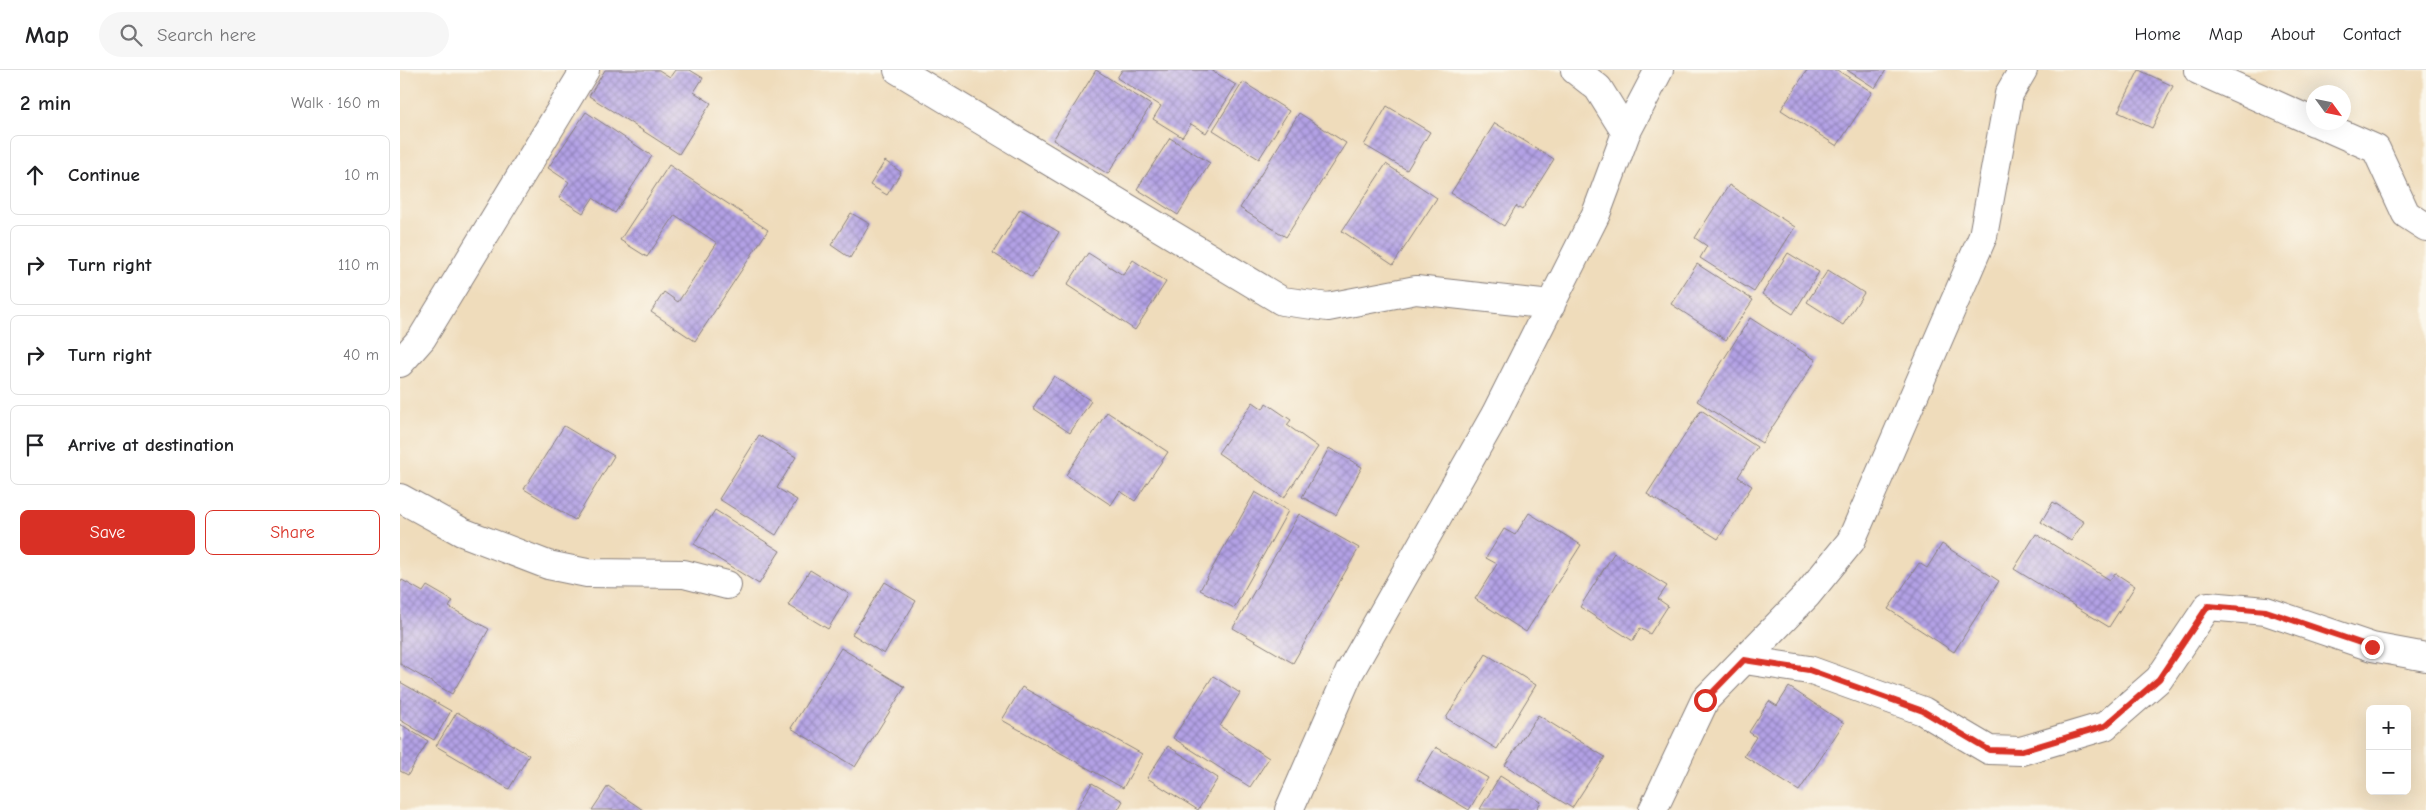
<!DOCTYPE html>
<meta charset="utf-8">
<style>
body{margin:0;font-family:"Comic Neue",sans-serif;background:#f6f6f6;color:#202124}
.controls{position:absolute;right:15px;bottom:15px;display:grid;overflow:hidden;border-radius:8px;box-shadow:0 5px 20px #0002}
.controls button{width:45px;height:45px;display:grid;place-items:center;padding:0;border:0;border-bottom:1px solid #e0e0e0;background:#fff;color:#202124;font:25px sans-serif}
.compass{position:absolute;left:1906px;top:15px;width:45px;height:45px;border-radius:50%;background:#fff;box-shadow:0 5px 20px #0002;rotate:123deg}
.stop{position:absolute;width:15px;height:15px;margin:-11px;border:4px solid #d93025;border-radius:50%;background:#fff}
.stop.end{background:#d93025;border-color:#fff;box-shadow:0 1px 5px #0008}
.list{margin:0;padding:0;list-style:none}
h2{display:flex;justify-content:space-between;align-items:center;height:65px;margin:0;padding:0 20px;font-size:21px}
h2 small{font-size:16px;font-weight:400;color:#757577}
.list li{display:grid;grid-template-columns:32px 1fr auto;gap:15px;align-items:center;box-sizing:border-box;height:80px;margin:0 10px 10px;padding:0 10px;border:1px solid #e0e0e0;border-radius:8px}
.list b{display:block;font-size:19px;white-space:nowrap}
.list em{font-size:16px;font-style:normal;color:#757577}
.actions{display:flex;gap:10px;padding:15px 20px}
.actions a{flex:1;padding:11px 0;border:1px solid #d93025;border-radius:8px;text-align:center;font-size:18px;color:#d93025}
.actions .main{background:#d93025;color:#fff}
.icon{flex:none;width:28px;height:28px;fill:none;stroke:currentColor;stroke-width:2;stroke-linecap:round;stroke-linejoin:round}
.map{position:relative;flex:none;width:2026px;height:740px;overflow:hidden}
header{display:flex;align-items:center;gap:30px;box-sizing:border-box;height:70px;padding:0 25px;background:#fff;border-bottom:1px solid #e0e0e0}
header strong{font-size:24px}
nav{display:flex;gap:28px;margin-inline-start:auto;font-size:18px}
.search{width:350px;height:45px;background:#f6f6f6;display:flex;align-items:center;gap:12px;box-sizing:border-box;padding:0 18px;border-radius:28px;color:#757577;font-size:19px}
main{display:flex}
aside{flex:1;background:#fff}
.map>svg:first-child{display:block}
.building{fill:url(#building-cross-hatch)}
.lines{fill:none;stroke-linecap:round;stroke-linejoin:round}
.minor-casing{stroke:#887f7b;stroke-width:30}
.minor{stroke:#fff;stroke-width:28}
.route{stroke:#d93025;stroke-width:6}
</style>
<header>
<strong>Map</strong>
<div class="search"><svg class="icon" aria-label="search" viewBox="0 0 24 24"><circle cx="10" cy="10" r="6"/><path d="M15 15l6 6"/></svg>Search here</div>
<nav><a>Home</a><a>Map</a><a>About</a><a>Contact</a></nav>
</header>
<main>
<aside>
<h2>2 min<small>Walk · 160 m</small></h2>
<ul class="list">
<li><svg class="icon" aria-label="ahead" viewBox="0 0 24 24"><path d="M12 20V5M6 11l6-6 6 6"/></svg><div><b>Continue</b></div><em>10 m</em></li>
<li><svg class="icon" aria-label="right" viewBox="0 0 24 24"><path d="M7 20v-9h11M14 6l5 5-5 5"/></svg><div><b>Turn right</b></div><em>110 m</em></li>
<li><svg class="icon" aria-label="right" viewBox="0 0 24 24"><path d="M7 20v-9h11M14 6l5 5-5 5"/></svg><div><b>Turn right</b></div><em>40 m</em></li>
<li><svg class="icon" aria-label="arrive" viewBox="0 0 24 24"><path d="M6 21V4h12l-3 4 3 4H6"/></svg><div><b>Arrive at destination</b></div></li>
</ul>
<div class="actions"><a class="main">Save</a><a>Share</a></div>
</aside>
<div class="map">
<svg width="2026" height="740" viewBox="0 0 2026 740">
<defs>
<pattern id="building-cross-hatch" width="8" height="8" patternUnits="userSpaceOnUse" patternTransform="scale(1.25)"><rect width="8" height="8" fill="#b3a1e5"/><path d="M0 0l8 8M0 8l8-8" fill="none" stroke="#9183bb"/></pattern>
</defs>
<rect width="100%" height="100%" fill="#fbf7ec"/>
<filter id="ink" filterUnits="userSpaceOnUse"><feTurbulence type="fractalNoise" baseFrequency=".02" numOctaves="2"/><feDisplacementMap in="SourceGraphic" scale="10" xChannelSelector="R" yChannelSelector="G"/><feConvolveMatrix kernelMatrix="1 2 1 2 8 2 1 2 1" color-interpolation-filters="sRGB"/></filter>
<filter id="wash" filterUnits="userSpaceOnUse"><feTurbulence type="fractalNoise" baseFrequency=".0096" numOctaves="4" result="noise"/><feDisplacementMap in="SourceGraphic" scale="20" xChannelSelector="R" yChannelSelector="G"/><feGaussianBlur stdDeviation="1.12" result="paint"/><feColorMatrix in="noise" values="0 0 0 0 0 0 0 0 0 0 0 0 0 0 0 0 0 1.4 0 .05"/><feComposite in="paint" operator="in"/></filter>
<g filter="url(#wash)">
<rect width="100%" height="100%" fill="#efdcbb"/>
<g id="blocks">
<!-- building -->
<path class="building" d="M205 0H259L270 7 275 0H290L303 8 294 22 311 33 279 84 189 26Z
M696 0 751 35 708 104 653 70Z
M722 0H811L836 15 806 63 791 54 782 67 753 49 761 36 717 8Z
M1407 0H1437L1472 22 1437 76 1381 40Z
M1447 0H1486L1475 18Z
M1739 0 1773 16 1752 58 1718 42Z
M843 12 889 41 859 89 813 60Z
M987 36 1030 62 1007 100 964 75Z
M186 42 252 86 215 143 193 128 183 143 159 128 169 112 148 98Z
M899 43 946 73 886 167 840 138Z
M1095 53 1154 89 1122 140 1116 136 1104 156 1051 123Z
M770 68 810 93 778 145 737 119Z
M485 91 501 102 487 125 470 115Z
M986 94 1037 128 993 195 942 161Z
M269 95 368 160 295 271 251 242 264 222 278 232 317 173 275 145 247 187 220 170Z
M1329 115 1395 157 1354 222 1300 188 1307 176 1295 168Z
M620 139 659 162 632 208 593 183Z
M451 143 470 154 450 188 431 175Z
M688 183 723 205 733 190 766 212 735 260 667 215Z
M1388 183 1419 202 1393 244 1362 224Z
M1297 194 1353 230 1326 270 1271 234Z
M1428 200 1464 223 1443 255 1407 232Z
M1350 248 1416 290 1362 373 1297 331Z
M654 306 691 331 670 363 633 338Z
M853 332 863 339 866 333 891 350 887 355 918 377 884 428 818 383Z
M1301 340 1357 377 1338 407 1352 416 1318 469 1247 424Z
M707 342 768 382 735 431 720 421 711 435 666 405Z
M164 356 214 386 175 450 124 419Z
M359 365 396 387 377 418 397 430 376 465 319 429Z
M929 378 962 397 936 445 902 427Z
M855 422 888 441 834 538 800 520Z
M1653 432 1684 452 1671 471 1641 452Z
M315 440 380 481 359 514 294 474Z
M1129 443 1181 475 1126 562 1075 529 1097 494 1086 488 1104 459 1115 465Z
M899 444 959 478 893 593 833 558Z
M1636 464 1710 510 1715 503 1735 516 1709 557 1614 499Z
M1542 474 1599 511 1554 582 1488 539 1519 493 1527 498Z
M1214 483 1267 516 1258 529 1268 536 1250 564 1240 558 1233 571 1180 537Z
M410 500 449 524 428 559 388 535Z
M2 510 23 522 27 516 53 531 49 537 89 559 52 624 0 594V514Z
M485 512 516 531 484 584 452 564Z
M441 578 505 617 455 697 391 658Z
M1086 584 1136 615 1097 679 1046 648Z
M813 606 840 623 820 656 869 688 850 717 773 668Z
M0 612 51 641 34 670 0 650Z
M622 617 742 684 723 718 602 650Z
M1389 617 1444 653 1399 721 1344 686 1356 667 1349 662 1369 631 1377 636Z
M57 642 129 685 109 719 36 676Z
M1138 645 1205 687 1172 738 1105 695Z
M0 654 28 671 8 705 0 701Z
M768 676 818 708 798 740 747 708Z
M1036 677 1088 708 1069 740 1017 709Z
M1100 706 1141 732 1136 740 1080 739Z
M692 713 723 731 718 740H676Z
M208 716 243 740H192Z"/>
</g>
</g>
<g filter="url(#ink)">
<use href="#blocks" fill-opacity="0" stroke="#887f7b" stroke-width="1"/>
<g class="lines">
<defs>
<path id="minor" d="M498 0 882 231 928 237 1016 220 1151 235
M1175 0 1198 18 1226 63
M1798 0 1914 52
M1915 52 1976 79 2006 144 2026 157
M0 293 22 268 185 0
M0 428 62 462 148 495 187 503 284 504 327 515
M1345 590 1409 600 1523 641 1589 680 1621 681 1705 656 1759 609 1808 536 1866 541 1972 577 2026 587
M889 740 949 603 1095 345 1196 144 1226 63 1259 0
M1253 740 1305 630 1407 525 1451 471 1583 166 1609 24 1623 0"/>
</defs>
<!-- minor casing -->
<use href="#minor" class="minor-casing"/>
<!-- minor -->
<use href="#minor" class="minor"/>
</g>
</g>
<g class="lines" filter="url(#ink)">
<!-- route -->
<path class="route" d="M1305 630 1344 590 1409 600 1523 641 1589 680 1621 681 1705 656 1759 609 1808 536 1866 541 1972 577"/>
</g>
</svg>
<div class="controls">
<button>+</button>
<button>−</button>
</div>
<svg class="compass" viewBox="-18 -18 36 36"><path d="M0-13l5 13h-10z" fill="#e53935"/><path d="M0 13l5-13h-10z" fill="#757577"/></svg>
<div class="stop" style="left:1305px;top:630px"></div>
<div class="stop end" style="left:1972px;top:577px"></div>
</div>
</main>
